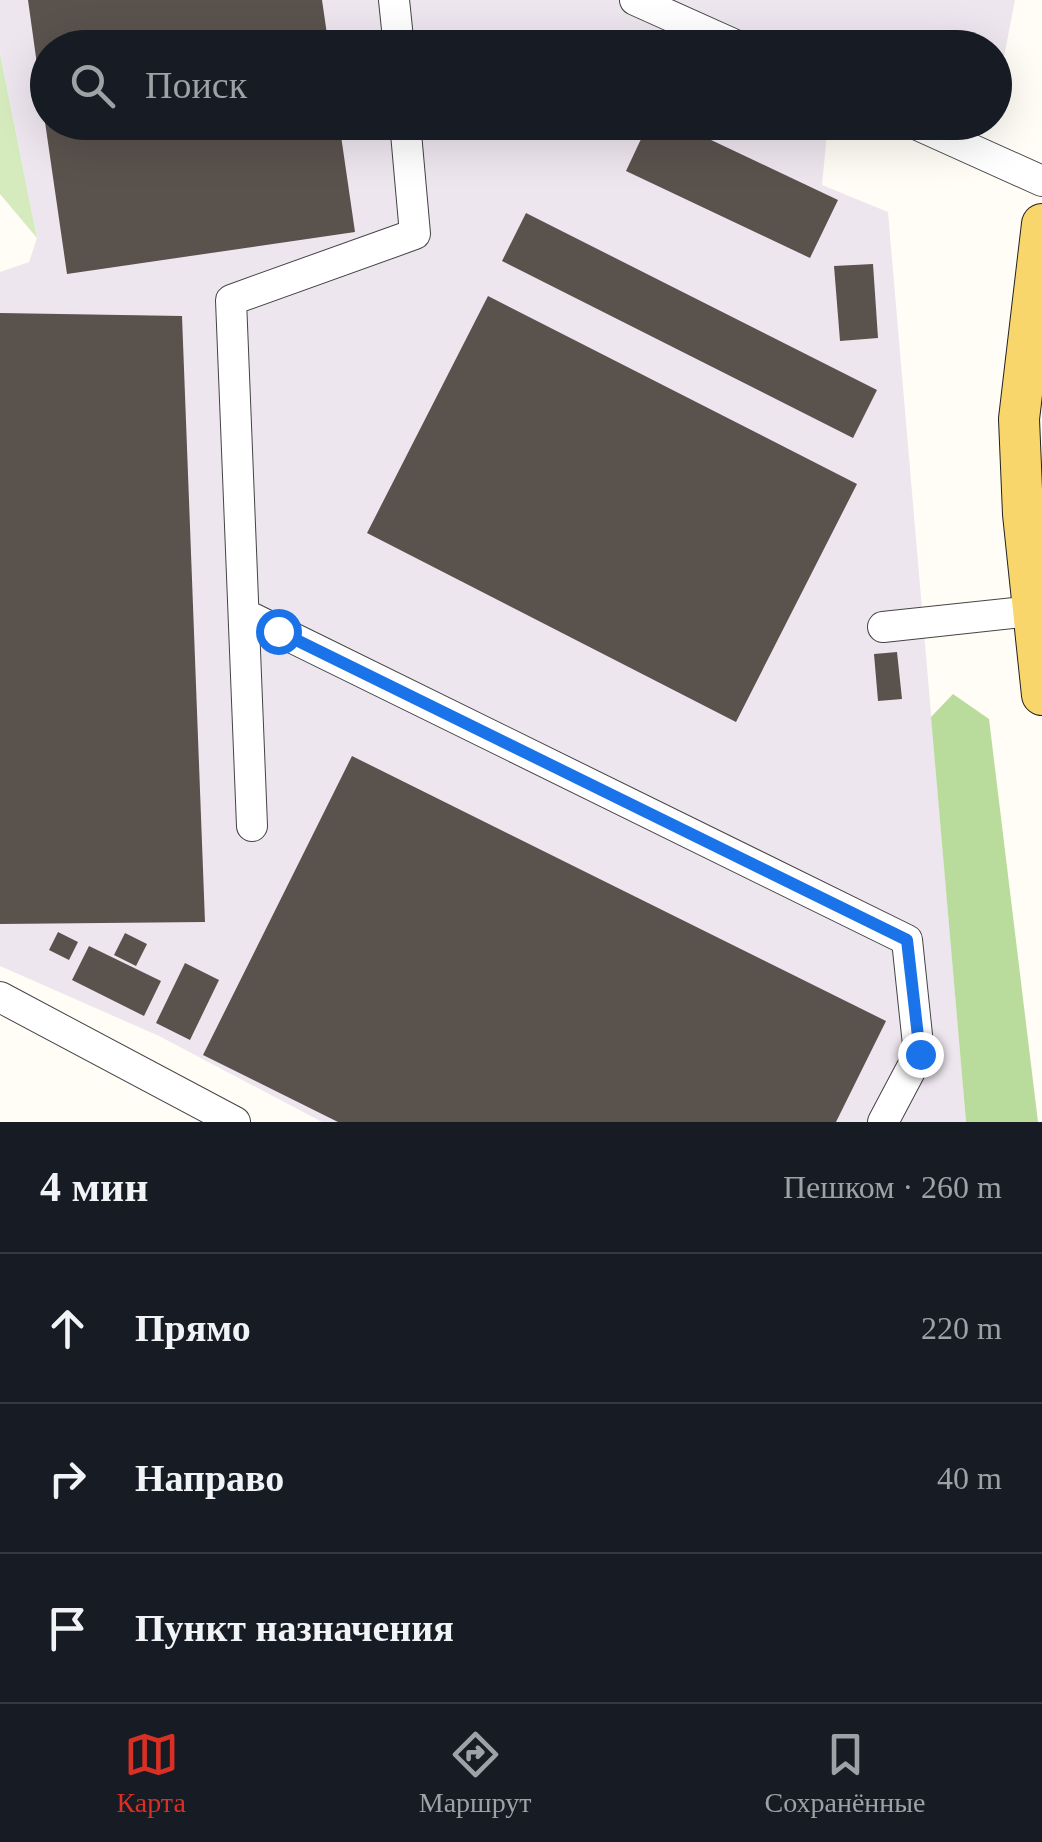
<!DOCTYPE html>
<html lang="ru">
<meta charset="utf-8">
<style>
body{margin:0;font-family:Georgia,serif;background:#20242c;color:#f1f3f6}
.stop{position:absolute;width:30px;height:30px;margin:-22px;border:8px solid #1a73e8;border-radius:50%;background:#fff}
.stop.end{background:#1a73e8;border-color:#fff;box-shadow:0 2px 10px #0008}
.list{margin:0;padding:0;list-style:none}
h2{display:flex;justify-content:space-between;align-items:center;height:130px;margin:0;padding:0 40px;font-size:42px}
h2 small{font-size:32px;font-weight:400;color:#9ea1a6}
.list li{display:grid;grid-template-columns:65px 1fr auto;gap:30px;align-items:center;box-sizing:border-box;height:150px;padding:0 40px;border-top:2px solid #363941}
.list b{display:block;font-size:38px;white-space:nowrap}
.list em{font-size:32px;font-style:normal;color:#9ea1a6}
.icon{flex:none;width:55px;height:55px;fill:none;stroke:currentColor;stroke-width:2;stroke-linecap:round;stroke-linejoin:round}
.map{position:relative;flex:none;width:1042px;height:1122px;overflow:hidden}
.search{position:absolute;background:#171b24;box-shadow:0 10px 40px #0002;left:30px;right:30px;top:30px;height:110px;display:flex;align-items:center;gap:25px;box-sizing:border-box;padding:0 35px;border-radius:55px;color:#9ea1a6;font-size:38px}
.sheet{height:580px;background:#171b24}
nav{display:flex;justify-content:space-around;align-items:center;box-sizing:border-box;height:140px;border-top:2px solid #363941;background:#171b24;font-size:28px;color:#9ea1a6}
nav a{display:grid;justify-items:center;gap:5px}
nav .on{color:#d93025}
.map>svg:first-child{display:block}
.industrial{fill:#eee6ef}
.green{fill:#d5ebbd}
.forest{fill:#b9dc9c}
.building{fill:#5a524d}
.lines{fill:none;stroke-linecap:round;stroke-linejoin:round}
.minor-casing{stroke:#444;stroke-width:32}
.major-casing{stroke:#222;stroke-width:42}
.minor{stroke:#fff;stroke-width:30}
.major{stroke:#f9d66b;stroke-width:40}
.route{stroke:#1a73e8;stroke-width:12}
</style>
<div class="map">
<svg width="1042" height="1122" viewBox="0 0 1042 1122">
<rect width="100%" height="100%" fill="#fffdf5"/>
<!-- industrial -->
<path class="industrial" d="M0 0H1015L995 103 994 48H48V122L828 123 822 185 888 212 966 1122H322L159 1036 0 966V272L29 262 37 238 0 53Z"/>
<!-- green -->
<path class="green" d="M0 53 37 238 0 194Z"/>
<!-- forest -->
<path class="forest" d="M953 694 989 719 1038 1122H966L931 717Z"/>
<!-- building -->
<path class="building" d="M28 0H322L329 48H48L45 122Z
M480 30 517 48H471Z
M45 122H339L355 232 67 274Z
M649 122H673L838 200 810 258 626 171Z
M526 213 877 390 853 438 502 261Z
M873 264 878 338 840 341 834 266Z
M488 296 857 484 736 722 367 533Z
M0 313 182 316 205 922 0 924Z
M897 652 902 699 878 701 874 654Z
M352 756 886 1021 836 1122H338L203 1055Z
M58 932 78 942 69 960 49 950Z
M125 933 147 944 136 966 114 955Z
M89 946 161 981 144 1016 72 980Z
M185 963 219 980 190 1040 156 1023Z"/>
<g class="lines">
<defs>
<path id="minor" d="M394 0 399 48
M635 0 742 48
M911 122 1042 181
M244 614 907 940 919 1054 883 1122
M883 627 1032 611
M252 826 231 300 415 234 405 122
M0 997 235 1122"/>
<path id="major" d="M1042 224 1019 419 1023 514 1042 695"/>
</defs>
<!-- minor casing -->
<use href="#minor" class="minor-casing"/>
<!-- major casing -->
<use href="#major" class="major-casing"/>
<!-- minor -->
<use href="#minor" class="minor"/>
<!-- major -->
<use href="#major" class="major"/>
</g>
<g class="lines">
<!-- route -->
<path class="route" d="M278 631 907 940 920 1054"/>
</g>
</svg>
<div class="stop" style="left:278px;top:631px"></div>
<div class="stop end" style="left:920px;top:1054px"></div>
<div class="search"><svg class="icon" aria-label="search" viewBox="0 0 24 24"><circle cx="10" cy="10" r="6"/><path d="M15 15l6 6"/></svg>Поиск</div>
</div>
<section class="sheet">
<h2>4 мин<small>Пешком · 260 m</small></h2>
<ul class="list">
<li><svg class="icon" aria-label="ahead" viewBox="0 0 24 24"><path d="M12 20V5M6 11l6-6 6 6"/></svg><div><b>Прямо</b></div><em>220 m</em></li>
<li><svg class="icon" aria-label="right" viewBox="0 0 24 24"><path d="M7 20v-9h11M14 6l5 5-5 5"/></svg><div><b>Направо</b></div><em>40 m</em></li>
<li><svg class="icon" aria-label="arrive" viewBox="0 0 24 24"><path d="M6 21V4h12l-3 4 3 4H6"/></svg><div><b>Пункт назначения</b></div></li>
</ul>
</section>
<nav>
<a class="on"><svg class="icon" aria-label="map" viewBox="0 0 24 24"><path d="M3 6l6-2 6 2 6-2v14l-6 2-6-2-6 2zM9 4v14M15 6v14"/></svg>Карта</a>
<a><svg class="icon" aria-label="directions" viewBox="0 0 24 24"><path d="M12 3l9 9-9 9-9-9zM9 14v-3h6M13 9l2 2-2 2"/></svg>Маршрут</a>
<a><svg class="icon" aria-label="saved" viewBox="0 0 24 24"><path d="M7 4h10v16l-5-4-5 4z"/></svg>Сохранённые</a>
</nav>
